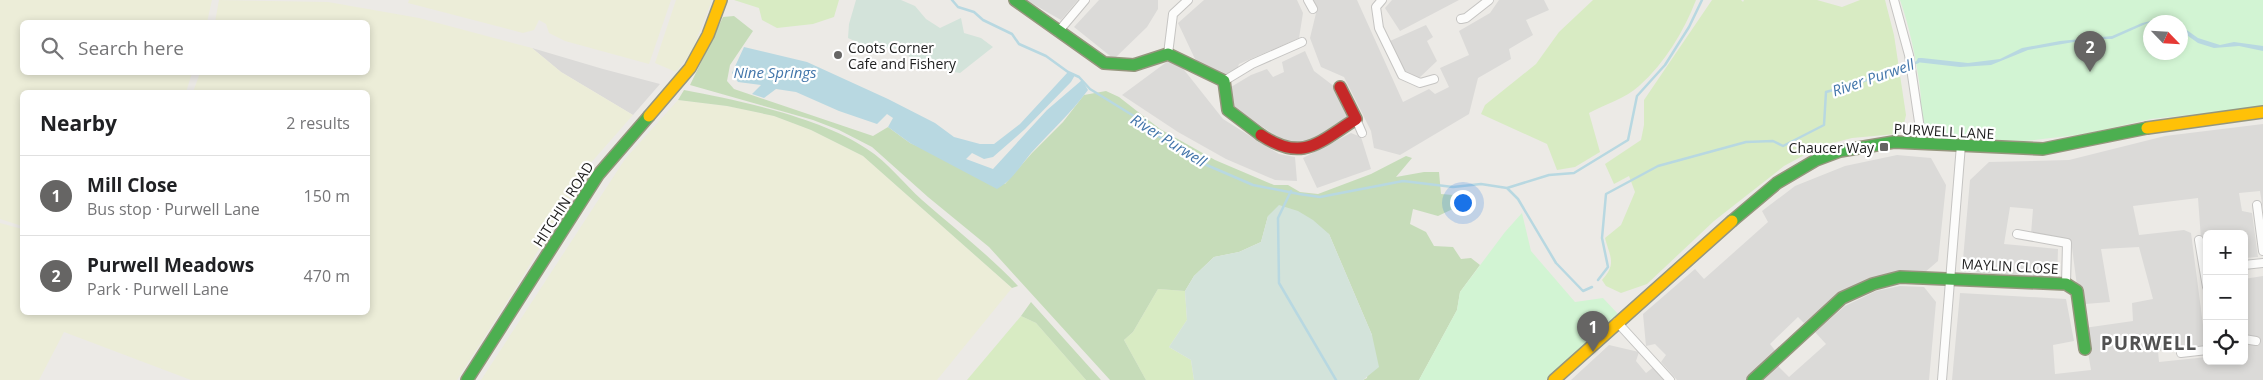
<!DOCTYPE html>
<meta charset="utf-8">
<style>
body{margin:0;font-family:"Open Sans",sans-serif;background:#f6f6f6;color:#202124}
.controls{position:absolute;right:15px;bottom:15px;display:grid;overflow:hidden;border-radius:8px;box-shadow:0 2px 8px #0003}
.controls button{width:45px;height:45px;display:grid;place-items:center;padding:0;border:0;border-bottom:1px solid #e0e0e0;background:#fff;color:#202124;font:25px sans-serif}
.compass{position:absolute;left:2143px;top:15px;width:45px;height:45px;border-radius:50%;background:#fff;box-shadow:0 2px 8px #0003;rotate:115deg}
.you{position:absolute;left:1462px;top:202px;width:18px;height:18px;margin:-12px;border:4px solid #fff;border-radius:50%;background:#1a73e8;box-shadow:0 0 0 8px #1a73e833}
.badge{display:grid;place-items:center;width:32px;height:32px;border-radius:50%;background:#666564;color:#fff;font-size:16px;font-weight:700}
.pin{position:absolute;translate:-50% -41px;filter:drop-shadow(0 1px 2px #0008)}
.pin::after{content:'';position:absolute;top:26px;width:18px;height:15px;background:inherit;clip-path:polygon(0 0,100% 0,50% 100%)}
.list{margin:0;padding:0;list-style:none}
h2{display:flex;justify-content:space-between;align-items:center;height:65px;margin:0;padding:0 20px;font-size:21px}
h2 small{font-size:16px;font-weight:400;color:#757577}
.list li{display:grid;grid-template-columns:32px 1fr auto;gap:15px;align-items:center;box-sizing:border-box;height:80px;padding:0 20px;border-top:1px solid #e0e0e0}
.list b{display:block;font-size:19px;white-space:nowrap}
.list p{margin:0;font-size:16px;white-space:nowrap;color:#757577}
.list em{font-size:16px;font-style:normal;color:#757577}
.icon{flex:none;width:28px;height:28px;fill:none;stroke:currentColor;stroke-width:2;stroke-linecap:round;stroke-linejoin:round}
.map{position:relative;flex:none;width:2263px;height:380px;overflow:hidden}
.search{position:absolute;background:#fff;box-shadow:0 2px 8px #0003;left:20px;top:20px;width:350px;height:55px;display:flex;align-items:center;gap:12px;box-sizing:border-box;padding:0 18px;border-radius:8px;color:#757577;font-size:19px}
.panel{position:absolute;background:#fff;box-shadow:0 2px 8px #0003;left:20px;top:90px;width:350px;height:225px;border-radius:8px}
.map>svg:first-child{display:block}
.residential{fill:#dbdad8}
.farmland{fill:#ecedd8}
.grass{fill:#d8ebc3}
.forest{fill:#c6dcb9}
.wetland{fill:#d3e3da}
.park{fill:#d2f4d3;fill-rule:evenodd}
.water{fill:#b8d8e1}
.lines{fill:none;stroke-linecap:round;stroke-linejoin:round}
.stream{stroke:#b8d8e1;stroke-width:2.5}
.street-casing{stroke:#c5c4c2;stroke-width:10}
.fast-casing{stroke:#95967d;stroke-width:14}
.slow-casing{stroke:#95967d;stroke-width:14}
.jam-casing{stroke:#95967d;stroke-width:14}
.street{stroke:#fcfcfb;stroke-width:8}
.fast{stroke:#4caf50;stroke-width:11}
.slow{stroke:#ffc107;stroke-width:11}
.jam{stroke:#c62828;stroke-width:11}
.poi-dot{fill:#666564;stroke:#fff;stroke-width:2}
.labels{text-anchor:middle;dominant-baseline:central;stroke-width:4.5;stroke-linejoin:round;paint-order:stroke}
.poi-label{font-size:14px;fill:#1e1e1e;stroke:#fff;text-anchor:start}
.street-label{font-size:14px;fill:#1e1e1e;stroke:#fff}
.water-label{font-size:15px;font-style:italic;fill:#4275aa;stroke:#fff}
.district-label{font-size:19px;font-weight:bold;letter-spacing:1px;fill:#515151;stroke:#fff}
</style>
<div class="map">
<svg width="2263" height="380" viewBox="0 0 2263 380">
<rect width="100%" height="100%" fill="#eceae6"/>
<!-- residential -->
<path class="residential" d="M1026 0H1078L1061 20Z
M1099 0H1158V9L1147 27 1114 59 1074 27Z
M1204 0H1297L1303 13 1299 38 1239 64 1237 69 1224 75 1212 72 1195 59 1178 23Z
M1313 0H1357L1403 102 1429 89 1435 94 1449 87 1440 68 1469 55 1459 31 1490 13 1499 0H1544L1549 10 1526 20 1533 35 1509 49 1511 59 1478 78 1469 114 1400 155 1374 148 1371 131 1344 77 1321 67 1310 38 1317 9Z
M1392 0H1459L1400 31 1385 8Z
M1426 25 1433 37 1427 41 1437 61 1418 79 1406 75 1390 41Z
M532 48 603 69 660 84 633 115 561 72Z
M1305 51 1314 71 1335 87 1348 117 1303 145 1280 139 1234 107 1231 87 1251 75 1267 69 1273 77 1284 72 1282 62Z
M1168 61 1181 66 1223 119 1279 154 1295 157 1297 181 1275 180 1226 159 1178 132 1122 95Z
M2263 124V210L2260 191 2239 193 2242 211 2252 213 2258 257 2244 258V234H2207V238L2201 239 2198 198 2133 206 2139 235 2184 230 2191 233 2206 348 2158 351 2159 362 2207 357V361H2244V279L2263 276V380H1952L1960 293 2066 299 2074 341 2053 345 2055 374 2091 370 2084 328 2133 321 2132 303 2153 299 2139 247 2101 249 2110 302 2085 304 2079 301 2071 240 2031 234 2033 209 2010 207 2004 244 2058 249 2057 280 1962 271 1970 180 1989 162 2069 160 2165 136Z
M1351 133 1361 137 1371 169 1317 188 1303 158Z
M1897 155 1931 158 1946 185 1938 261 1924 273 1838 296 1804 323 1798 317 1770 344 1777 353 1746 380H1677L1661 362 1666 355 1655 344 1646 346 1643 314 1695 269 1704 279 1768 222 1762 211 1795 186 1845 166Z
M1900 286 1924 287 1936 302 1929 380H1758L1776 364 1789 377 1826 344 1815 332 1845 306 1876 291Z
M1609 345 1639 352 1636 361 1646 373 1655 366 1667 380H1571Z"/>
<!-- farmland -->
<path class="farmland" d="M0 0H212L207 22H22V72L192 73 186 92H22V226L0 219Z
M219 0 328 2 419 18 532 48 561 72 633 115 589 165 520 281 457 380H191L64 332 39 380H0V223L22 229V312H368V92H193L200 73 368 72V22H215Z
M409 0H671L649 64 565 41 549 33 546 24 539 20 534 30 523 33 408 3Z
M676 0H712L692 51 676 72 655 63Z
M678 100 727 106 774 116 811 130 863 156 1012 288 937 380H481L625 159Z"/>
<!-- grass -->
<path class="grass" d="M734 0H839L834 17 813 24 777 28 762 20 759 8Z
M1593 0H1696C1684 31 1665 63 1639 86 1626 98 1604 105 1589 113L1600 152 1575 167 1557 170 1547 144 1481 114 1485 105 1536 64 1559 32Z
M1712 0H1741L1743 2 1744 0H1817L1842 7 1860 0H1885L1894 35 1906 115 1903 128 1896 134 1852 138 1821 146 1784 166 1714 221 1647 284 1621 293 1606 286 1602 280C1617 264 1610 257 1605 238L1621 225 1635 192 1629 176 1614 184 1605 164 1641 140 1644 125V100Z
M1158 289 1185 291 1187 320 1169 347 1191 360 1194 380H1146L1124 340 1133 332Z
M1021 316 1036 323 1086 380H967Z"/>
<!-- forest -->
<path class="forest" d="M734 16 753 31 730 65 727 81 734 89 873 136 888 127 910 143 1005 184 1032 153 1063 122 1084 95 1106 91 1119 97 1160 129 1215 160 1274 185H1288L1300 192 1318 194 1371 174 1406 156 1412 158 1396 177 1424 172H1439L1441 194 1453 195 1459 206 1438 216 1413 209 1410 224 1426 232 1434 246 1453 247 1461 259 1471 258 1480 265 1460 292 1457 310 1419 380H1363L1367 378 1372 335 1329 234 1268 216 1261 242 1239 252 1214 257 1194 276 1185 291 1158 289 1133 332 1124 340 1146 380H1110L989 247 928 197 872 147 839 130 813 120 690 85 723 17Z
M684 90C738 100 822 118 867 149 888 162 904 184 922 200 955 229 988 254 1018 286L1012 288 863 156 811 130 774 116 727 106 678 100Z
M1031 302 1101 380H1086L1036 323 1021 316Z"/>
<!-- wetland -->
<path class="wetland" d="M856 0H901L915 6 926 19 940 28 961 18 964 33 981 38 993 47 960 73 931 68 892 47 872 49 848 38 849 24Z
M1279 205 1298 211 1313 220 1329 234 1372 335 1379 367 1363 380H1194L1191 360 1169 347 1187 320 1185 291 1194 276 1214 257 1239 252 1261 242 1268 216Z"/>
<!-- park -->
<path class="park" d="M1900 0H2263V107L2151 119 2085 134 2017 142 1927 134C1919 120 1922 103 1920 88 1916 59 1910 28 1900 0ZM2150 22H2180V52H2150Z
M1522 213 1531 251 1575 302 1603 298 1618 314 1546 380H1419L1457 310 1460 292 1505 232Z"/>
<!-- water -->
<path class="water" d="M2155 20 2165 22H2150L2112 39H2091L2028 50 1991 65 1960 67 1916 62 1918 58H1922L1968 63 2000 59 2022 48 2060 41 2112 36 2142 23Z
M2181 26 2198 38 2220 45 2234 42 2263 46V51L2239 46 2214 48 2198 43 2181 31Z
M744 47 807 62 888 99 935 123 954 137 980 144H994L1020 124 1068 72 1075 75 1071 82 1025 129 993 157 984 159 972 153 966 159 993 169 1047 110 1082 80 1088 90C1070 114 1051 131 1031 153 1021 165 1012 181 997 189L910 143 888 127 893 118 887 114 877 124 839 111 796 92 776 89 764 98 752 94 761 85 738 82 732 73Z"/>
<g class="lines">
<!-- stream -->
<path class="stream" d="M952 0 958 7 974 12 983 20 1012 34 1019 44 1046 56 1068 72 1079 77 1090 89 1137 118 1155 134 1195 160 1253 185 1299 194 1320 197 1403 181 1453 187 1481 184 1507 188 1549 175 1574 173 1628 140 1637 96 1665 65 1689 27 1702 0
M1507 188 1518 199 1556 263 1583 291 1592 287
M1291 191 1278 218 1279 283 1336 380
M1598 280 1608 267 1602 238 1606 194 1658 166 1746 142 1773 141 1783 146 1824 125 1826 92 1855 84 1918 62"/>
<defs>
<path id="street" d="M1308 0 1313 9
M1382 0 1376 7 1379 28 1402 75 1420 83 1434 79
M1894 0 1909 55 1922 142
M1461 19 1466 18 1489 0
M1058 32 1085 0
M1168 54 1173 14 1188 0
M1224 81 1252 64 1302 42
M1356 119 1362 133
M2257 205 2263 251
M2017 234 2067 243 2066 284
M2199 240 2204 270
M2244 265 2263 263
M2207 270H2204L2207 287
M1617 322 1670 380
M2244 339 2256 341
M2181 353 2207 350
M1942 380 1961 145"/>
<path id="fast" d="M1015 0 1104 63 1134 65 1168 54 1224 81 1228 110 1261 135
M1732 221 1777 183 1816 160 1840 151 1894 142 2043 149 2147 128
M467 380 598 175 649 116
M1753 380 1842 298 1873 284 1900 277 2066 284 2077 291 2085 349"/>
<path id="slow" d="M649 116 690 68 708 35 721 0
M2147 128 2263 112
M1554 380 1732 221"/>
<path id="jam" d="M1261 135C1303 163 1319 142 1356 119L1340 87"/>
</defs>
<!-- street casing -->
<use href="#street" class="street-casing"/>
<!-- fast casing -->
<use href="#fast" class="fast-casing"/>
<!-- slow casing -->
<use href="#slow" class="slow-casing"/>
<!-- jam casing -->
<use href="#jam" class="jam-casing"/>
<!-- street -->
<use href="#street" class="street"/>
<!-- fast -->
<use href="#fast" class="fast"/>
<!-- slow -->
<use href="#slow" class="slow"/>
<!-- jam -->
<use href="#jam" class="jam"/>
</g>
<!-- markers -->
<g class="poi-dot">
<circle cx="838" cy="55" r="5"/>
<rect x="1879" y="142" width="10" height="10" rx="2.5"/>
</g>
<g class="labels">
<!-- poi labels -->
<g class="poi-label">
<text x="848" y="47">Coots Corner<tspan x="848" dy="16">Cafe and Fishery</tspan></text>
<text x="1874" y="147" text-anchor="end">Chaucer Way</text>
</g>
<!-- street labels -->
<g class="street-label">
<text transform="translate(1944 131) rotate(3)">PURWELL LANE</text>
<text transform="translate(563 204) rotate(-57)">HITCHIN ROAD</text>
<text transform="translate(2010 266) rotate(3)">MAYLIN CLOSE</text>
</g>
<!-- water labels -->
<g class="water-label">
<text x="775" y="72">Nine Springs</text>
<text transform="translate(1873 77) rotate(-19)">River Purwell</text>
<text transform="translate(1169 140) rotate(32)">River Purwell</text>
</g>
<!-- district labels -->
<g class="district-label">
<text x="2149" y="343">PURWELL</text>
</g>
</g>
</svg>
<div class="controls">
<button>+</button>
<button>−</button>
<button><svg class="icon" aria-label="locate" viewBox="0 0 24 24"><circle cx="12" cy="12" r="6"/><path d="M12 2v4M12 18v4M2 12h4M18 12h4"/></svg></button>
</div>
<svg class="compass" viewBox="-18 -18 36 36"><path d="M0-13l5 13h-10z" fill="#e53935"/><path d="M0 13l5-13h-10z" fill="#757577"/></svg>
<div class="you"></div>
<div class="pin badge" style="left:1593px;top:352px">1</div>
<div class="pin badge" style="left:2090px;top:72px">2</div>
<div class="search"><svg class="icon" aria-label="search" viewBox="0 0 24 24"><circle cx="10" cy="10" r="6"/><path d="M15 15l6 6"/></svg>Search here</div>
<section class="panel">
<h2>Nearby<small>2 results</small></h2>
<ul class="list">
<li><span class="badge">1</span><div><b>Mill Close</b><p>Bus stop · Purwell Lane</p></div><em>150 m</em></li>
<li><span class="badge">2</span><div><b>Purwell Meadows</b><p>Park · Purwell Lane</p></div><em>470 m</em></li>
</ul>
</section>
</div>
